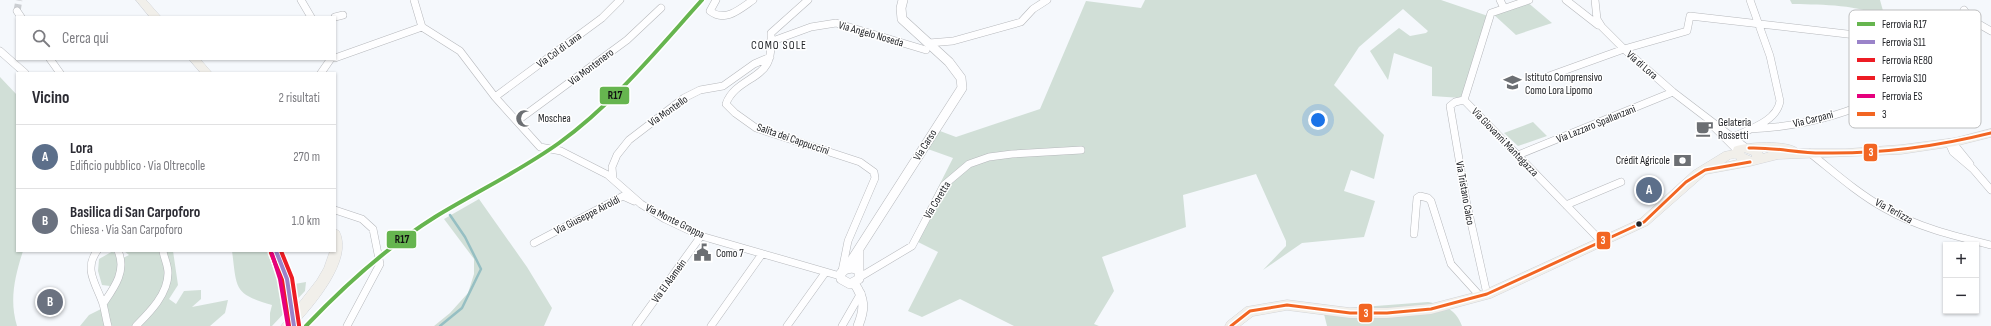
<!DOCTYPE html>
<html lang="it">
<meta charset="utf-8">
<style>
body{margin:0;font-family:"Sofia Sans Condensed",sans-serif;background:#f2f2f3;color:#2b2b33}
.controls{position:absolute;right:12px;bottom:12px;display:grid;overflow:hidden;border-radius:0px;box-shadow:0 1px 3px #0004}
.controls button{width:36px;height:36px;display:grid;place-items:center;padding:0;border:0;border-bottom:1px solid #e1e1e2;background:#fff;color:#2b2b33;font:20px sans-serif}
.you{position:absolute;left:1318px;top:120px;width:14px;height:14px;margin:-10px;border:3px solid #fff;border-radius:50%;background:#1a73e8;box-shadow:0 0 0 6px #1a73e833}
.badge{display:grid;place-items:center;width:26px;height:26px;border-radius:50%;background:#0b8043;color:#fff;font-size:13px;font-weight:700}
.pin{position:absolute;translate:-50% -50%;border:2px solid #fff;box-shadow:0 1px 4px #0006}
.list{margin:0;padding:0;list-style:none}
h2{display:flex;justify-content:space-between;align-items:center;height:52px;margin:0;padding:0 16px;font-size:17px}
h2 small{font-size:13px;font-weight:400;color:#7c7c81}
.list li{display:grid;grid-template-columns:26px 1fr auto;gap:12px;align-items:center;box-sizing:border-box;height:64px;padding:0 16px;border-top:1px solid #e1e1e2}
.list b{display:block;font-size:15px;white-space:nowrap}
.list p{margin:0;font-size:13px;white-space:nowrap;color:#7c7c81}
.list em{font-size:13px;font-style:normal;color:#7c7c81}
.icon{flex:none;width:22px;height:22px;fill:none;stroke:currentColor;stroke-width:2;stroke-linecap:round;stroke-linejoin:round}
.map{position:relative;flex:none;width:1991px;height:326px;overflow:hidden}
.search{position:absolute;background:#fff;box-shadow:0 1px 3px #0004;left:16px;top:16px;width:320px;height:44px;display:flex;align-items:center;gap:10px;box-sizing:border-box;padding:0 14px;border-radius:0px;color:#7c7c81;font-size:15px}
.panel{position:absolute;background:#fff;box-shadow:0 1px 3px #0004;left:16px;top:72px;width:320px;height:180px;border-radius:0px}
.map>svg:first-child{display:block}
.green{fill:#d1dfd7}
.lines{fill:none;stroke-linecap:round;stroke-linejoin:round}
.stream{stroke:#96bfc3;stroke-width:2.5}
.minor-tunnel{stroke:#cbced2;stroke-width:7;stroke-dasharray:7 3.5;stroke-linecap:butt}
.minor-casing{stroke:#b6b8bc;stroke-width:8}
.tertiary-casing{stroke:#b6b8bc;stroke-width:10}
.primary-casing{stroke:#d3d5d8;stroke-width:1}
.minor{stroke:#fefeff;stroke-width:7}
.tertiary{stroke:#fefeff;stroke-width:9}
.primary{fill:#f1efea;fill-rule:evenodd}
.bus-1-casing{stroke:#fff;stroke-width:6}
.bus-1{stroke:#f26522;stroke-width:3}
.rail-1-casing{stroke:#fff;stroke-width:7}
.rail-2-casing{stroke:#fff;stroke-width:7}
.rail-3-casing{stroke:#fff;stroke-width:7}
.rail-4-casing{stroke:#fff;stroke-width:7}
.rail-5-casing{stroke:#fff;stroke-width:7}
.rail-1{stroke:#66b54f;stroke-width:4}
.rail-2{stroke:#9a83c9;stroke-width:4}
.rail-3{stroke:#ed1c24;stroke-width:4}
.rail-4{stroke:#ed1c24;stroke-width:4}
.rail-5{stroke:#e5007d;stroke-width:4}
.bus-dot{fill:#232529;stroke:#fff;stroke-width:1.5}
.labels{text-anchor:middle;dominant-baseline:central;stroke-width:3;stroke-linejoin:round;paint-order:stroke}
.street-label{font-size:11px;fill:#232529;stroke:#fff}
.poi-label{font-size:11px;fill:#232529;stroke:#fff;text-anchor:start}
.neighbourhood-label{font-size:12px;letter-spacing:1px;fill:#232529;stroke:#fff}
.key{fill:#fff;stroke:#bdbebf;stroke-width:1}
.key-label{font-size:11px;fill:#232529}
.line-badge{stroke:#fff;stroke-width:1.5}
.badge-label{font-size:11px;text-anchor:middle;font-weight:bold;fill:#fff}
.pale-badge-label{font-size:11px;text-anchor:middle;font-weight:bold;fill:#111}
</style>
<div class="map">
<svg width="1991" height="326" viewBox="0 0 1991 326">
<rect width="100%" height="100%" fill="#f5f8fc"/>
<!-- green -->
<path class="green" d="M1145 0H1441L1488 16 1461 98 1432 96V67L1394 53 1388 80 1370 51 1399 28 1410 36 1426 33 1428 31 1403 9 1359 47 1334 85 1384 135 1374 179 1351 170 1344 191 1375 201 1364 237 1302 243 1263 270 1286 246V241L1256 174 1183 195 1186 227 1102 257 1114 291 1094 324 1099 326H1014L960 299 922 317 908 311 938 252 912 239 953 158 925 148 940 131 956 137 1040 109 1086 1 1141 8Z
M1790 0H1880L1885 18C1858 4 1824 5 1794 4H1792Z
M1526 1 1552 23 1516 35 1492 13Z
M0 77 17 95V251H23C15 276 9 300 17 326H0Z
M1533 122 1547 136 1518 146 1504 133Z
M479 199 527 267 552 308 544 326H434L450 313 468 293 474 274V259L444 219Z
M113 251 119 260 129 255 124 251H173L178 285 169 299 176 304 184 291 201 290V299L192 307 228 300 225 313 210 326H80L89 315 107 306 104 297 110 286 102 285 98 271 99 259Z
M232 251H270L283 286 306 282 305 291 272 326H270V313L272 305C233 294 237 288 232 251Z
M1428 302C1444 305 1456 309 1462 326H1327L1323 310Z"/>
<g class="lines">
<!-- stream -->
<path class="stream" d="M440 326 462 308 481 269 465 237 450 215"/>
<!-- minor-tunnel -->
<path class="minor-tunnel" d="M17 11 19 0"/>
<defs>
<path id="minor" d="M301 0 311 17
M414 0 422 27
M716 0 710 11C725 23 740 9 753 0
M808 0 771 33C771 43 772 55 767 64 759 79 733 83 726 104L735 113 756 128 860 162 874 172 875 178 848 241 842 271
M1500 0 1504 8
M1566 0 1598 25
M1595 0 1597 19 1602 27 1624 49 1673 92 1745 147
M1964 10 1970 19 1991 31
M17 11 21 17
M335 17 343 15
M422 27 460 51 495 97 540 147 561 151 608 175 641 204 665 219 701 236 840 276
M770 42 811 27 836 23 926 50
M929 43 953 41 1021 22 1033 9 1047 0
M0 51 25 73
M335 58 422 27
M50 59 60 73
M321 73 330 60
M1549 76 1624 49 1687 31 1690 16 1873 37
M495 97 602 18 620 0
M1464 100 1455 102 1450 106 1466 200 1487 294
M1464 100 1602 242
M1464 100 1491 13 1529 0
M517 121 627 40 661 8
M1714 127 1738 151
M1749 129C1795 127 1841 117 1882 96 1901 86 1919 73 1938 63
M1733 137C1750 129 1777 121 1780 101L1770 56 1750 0
M1949 143 1953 152 1973 169 1991 190
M1949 143 1957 148 1970 164
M1810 153C1834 172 1857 193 1884 208 1917 227 1954 236 1991 245
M1518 155 1673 92
M613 179 612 167 617 155 629 140 684 98 700 90 723 86 754 64 770 57
M1566 205 1621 182
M335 210 362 219 373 229 380 264 347 326
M1414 234 1417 198 1420 196 1428 198 1431 201 1451 264 1480 296
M534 243 623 196 634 201
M97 251C83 270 97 285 103 304 105 311 106 319 108 326
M860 277 912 246 944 185 969 164 989 157 1012 154 1081 150
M103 304C114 288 127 271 118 251
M136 326C150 312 168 294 168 273 168 265 164 258 163 251
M636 326 701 236
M711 326 762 254
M787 326 825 273
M842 326 861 293"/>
<path id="tertiary" d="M846 269 962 88 961 78 949 62 902 19 901 8 903 0
M858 270C852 267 846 268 841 273V279L850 284 859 279V251
M854 283C865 299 865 309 858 326"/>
<path id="primary" d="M136 0H146L161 17H150Z
M189 59H200L212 73H201Z
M1991 129V137L1955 146 1901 154 1778 159 1750 166 1706 174 1648 225 1491 298 1431 314 1387 318H1350L1287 310 1253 316 1240 326H1225L1227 322 1246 307 1287 300 1350 308H1387L1431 304 1485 290 1640 219 1693 171 1724 152 1733 150 1734 147C1746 142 1788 140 1798 149H1846L1901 145 1955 138ZM1772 151 1763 154 1762 152ZM1744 152 1752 155V157L1745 154ZM1736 158 1737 160 1724 163 1730 159Z
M335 229 339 231C354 260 313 306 295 326H281L317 280 324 268 330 251H335Z"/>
</defs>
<!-- minor casing -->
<use href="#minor" class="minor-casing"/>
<!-- tertiary casing -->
<use href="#tertiary" class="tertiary-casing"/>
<!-- primary casing -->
<use href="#primary" class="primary-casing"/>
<!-- minor -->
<use href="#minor" class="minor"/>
<!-- tertiary -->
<use href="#tertiary" class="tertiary"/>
<!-- primary -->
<use href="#primary" class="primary"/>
<defs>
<path id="bus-1" d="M1749 148C1774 147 1797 153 1822 153 1879 154 1935 147 1991 133
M1231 326 1250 311 1287 305 1350 313H1387L1431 309 1487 294 1644 222 1686 182 1705 170 1750 162"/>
</defs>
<!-- bus-1 casing -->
<use href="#bus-1" class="bus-1-casing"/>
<!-- bus-1 -->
<use href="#bus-1" class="bus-1"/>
<defs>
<path id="rail-1" d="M306 326C345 285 387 247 435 217 476 192 520 171 559 143 614 103 657 50 702 0"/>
<path id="rail-2" d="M276 251 287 279 294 326"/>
<path id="rail-3" d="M271 253 282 280 289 326"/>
<path id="rail-4" d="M281 251 292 278 299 325"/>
<path id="rail-5" d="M272 254 280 279 288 326"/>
</defs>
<!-- rail-1 casing -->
<use href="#rail-1" class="rail-1-casing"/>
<!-- rail-2 casing -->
<use href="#rail-2" class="rail-2-casing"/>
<!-- rail-3 casing -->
<use href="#rail-3" class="rail-3-casing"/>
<!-- rail-4 casing -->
<use href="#rail-4" class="rail-4-casing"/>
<!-- rail-5 casing -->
<use href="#rail-5" class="rail-5-casing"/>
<!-- rail-1 -->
<use href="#rail-1" class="rail-1"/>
<!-- rail-2 -->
<use href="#rail-2" class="rail-2"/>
<!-- rail-3 -->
<use href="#rail-3" class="rail-3"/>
<!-- rail-4 -->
<use href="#rail-4" class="rail-4"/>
<!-- rail-5 -->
<use href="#rail-5" class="rail-5"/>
</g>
<!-- icons -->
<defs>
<symbol id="school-bare" viewBox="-9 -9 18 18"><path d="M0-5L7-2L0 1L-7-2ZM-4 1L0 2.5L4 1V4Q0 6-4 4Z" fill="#6c6f73" stroke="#fff" stroke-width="2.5" paint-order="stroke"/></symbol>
<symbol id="mosque-bare" viewBox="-9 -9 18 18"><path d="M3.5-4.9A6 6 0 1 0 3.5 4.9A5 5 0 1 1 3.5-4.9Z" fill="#6c6f73" stroke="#fff" stroke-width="2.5" paint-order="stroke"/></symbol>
<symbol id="cafe-bare" viewBox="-9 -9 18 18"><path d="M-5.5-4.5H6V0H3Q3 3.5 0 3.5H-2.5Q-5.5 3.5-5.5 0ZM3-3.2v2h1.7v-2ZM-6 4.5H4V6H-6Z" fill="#6c6f73" stroke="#fff" stroke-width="2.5" paint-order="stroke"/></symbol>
<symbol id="bank-bare" viewBox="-9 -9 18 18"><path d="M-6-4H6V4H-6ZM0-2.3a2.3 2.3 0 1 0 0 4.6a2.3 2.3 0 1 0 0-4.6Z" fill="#6c6f73" stroke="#fff" stroke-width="2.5" paint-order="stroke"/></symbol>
<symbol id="civic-bare" viewBox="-9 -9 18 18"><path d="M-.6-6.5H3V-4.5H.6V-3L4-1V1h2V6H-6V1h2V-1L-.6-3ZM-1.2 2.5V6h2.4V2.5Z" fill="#6c6f73" stroke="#fff" stroke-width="2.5" paint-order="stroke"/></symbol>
</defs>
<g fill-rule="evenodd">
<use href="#school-bare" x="1500" y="70" width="25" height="25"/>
<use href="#mosque-bare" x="512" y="106" width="25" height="25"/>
<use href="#cafe-bare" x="1692" y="116" width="25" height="25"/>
<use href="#bank-bare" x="1670" y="148" width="25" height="25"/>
<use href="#civic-bare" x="690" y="240" width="25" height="25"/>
</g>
<!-- markers -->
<circle class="bus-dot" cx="1639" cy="224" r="3.5"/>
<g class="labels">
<!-- street labels -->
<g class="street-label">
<text transform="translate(871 34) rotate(16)">Via Angelo Noseda</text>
<text transform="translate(559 50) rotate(-36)">Via Col di Lana</text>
<text transform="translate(1642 65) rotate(41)">Via di Lora</text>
<text transform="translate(591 67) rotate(-37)">Via Montenero</text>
<text transform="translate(668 111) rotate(-35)">Via Montello</text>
<text transform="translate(1813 119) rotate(-14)">Via Carpani</text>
<text transform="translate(1596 124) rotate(-22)">Via Lazzaro Spallanzani</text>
<text transform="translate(793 139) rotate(19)">Salita dei Cappuccini</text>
<text transform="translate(1505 142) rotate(46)">Via Giovanni Mantegazza</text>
<text transform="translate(925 145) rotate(-58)">Via Carso</text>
<text transform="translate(1465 193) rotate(80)">Via Tristano Calco</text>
<text transform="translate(937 200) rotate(-59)">Via Coretta</text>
<text transform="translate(1894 211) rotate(28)">Via Terlizza</text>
<text transform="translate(587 215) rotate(-27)">Via Giuseppe Airoldi</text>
<text transform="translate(675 221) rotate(26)">Via Monte Grappa</text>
<text transform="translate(669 281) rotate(-54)">Via El Alamein</text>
</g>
<!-- poi labels -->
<g class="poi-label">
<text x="1525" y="77">Istituto Comprensivo<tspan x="1525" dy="13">Como Lora Lipomo</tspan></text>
<text x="538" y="118">Moschea</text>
<text x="1718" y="122">Gelateria<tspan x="1718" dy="13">Rossetti</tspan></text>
<text x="1670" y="160" text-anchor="end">Crédit Agricole</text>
<text x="716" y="253">Como 7</text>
</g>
<!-- neighbourhood labels -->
<g class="neighbourhood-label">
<text x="779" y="45">COMO SOLE</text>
</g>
</g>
<!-- legend -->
<rect x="1849" y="10" width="132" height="118" rx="6" class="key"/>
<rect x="1857" y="22" width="18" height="4" fill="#66b54f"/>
<rect x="1857" y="40" width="18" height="4" fill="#9a83c9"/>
<rect x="1857" y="58" width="18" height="4" fill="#ed1c24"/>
<rect x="1857" y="76" width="18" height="4" fill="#ed1c24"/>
<rect x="1857" y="94" width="18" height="4" fill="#e5007d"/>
<rect x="1857" y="112" width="18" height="4" fill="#f26522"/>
<g class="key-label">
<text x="1882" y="28">Ferrovia R17</text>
<text x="1882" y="46">Ferrovia S11</text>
<text x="1882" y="64">Ferrovia RE80</text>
<text x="1882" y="82">Ferrovia S10</text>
<text x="1882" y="100">Ferrovia ES</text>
<text x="1882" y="118">3</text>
</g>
<g class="line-badge">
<rect x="599" y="86" width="31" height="19" rx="4" fill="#66b54f"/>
<rect x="1863" y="143" width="15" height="19" rx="4" fill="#f26522"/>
<rect x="386" y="230" width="31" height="19" rx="4" fill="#66b54f"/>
<rect x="1596" y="231" width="15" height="19" rx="4" fill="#f26522"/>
<rect x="1358" y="303" width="15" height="20" rx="4" fill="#f26522"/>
</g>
<g class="badge-label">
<text x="1871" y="156">3</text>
<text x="1603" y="244">3</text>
<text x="1366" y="317">3</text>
</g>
<g class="pale-badge-label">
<text x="615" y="99">R17</text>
<text x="402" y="243">R17</text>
</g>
</svg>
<div class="controls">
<button>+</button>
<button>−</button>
</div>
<div class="you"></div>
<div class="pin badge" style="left:1649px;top:190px;background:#5c6f8a">A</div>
<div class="pin badge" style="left:50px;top:302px;background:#6b7280">B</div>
<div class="search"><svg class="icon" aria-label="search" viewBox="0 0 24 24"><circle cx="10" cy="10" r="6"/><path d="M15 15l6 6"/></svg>Cerca qui</div>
<section class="panel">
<h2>Vicino<small>2 risultati</small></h2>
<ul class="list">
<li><span class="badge" style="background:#5c6f8a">A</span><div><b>Lora</b><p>Edificio pubblico · Via Oltrecolle</p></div><em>270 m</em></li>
<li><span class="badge" style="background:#6b7280">B</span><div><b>Basilica di San Carpoforo</b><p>Chiesa · Via San Carpoforo</p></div><em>1.0 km</em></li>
</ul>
</section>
</div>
